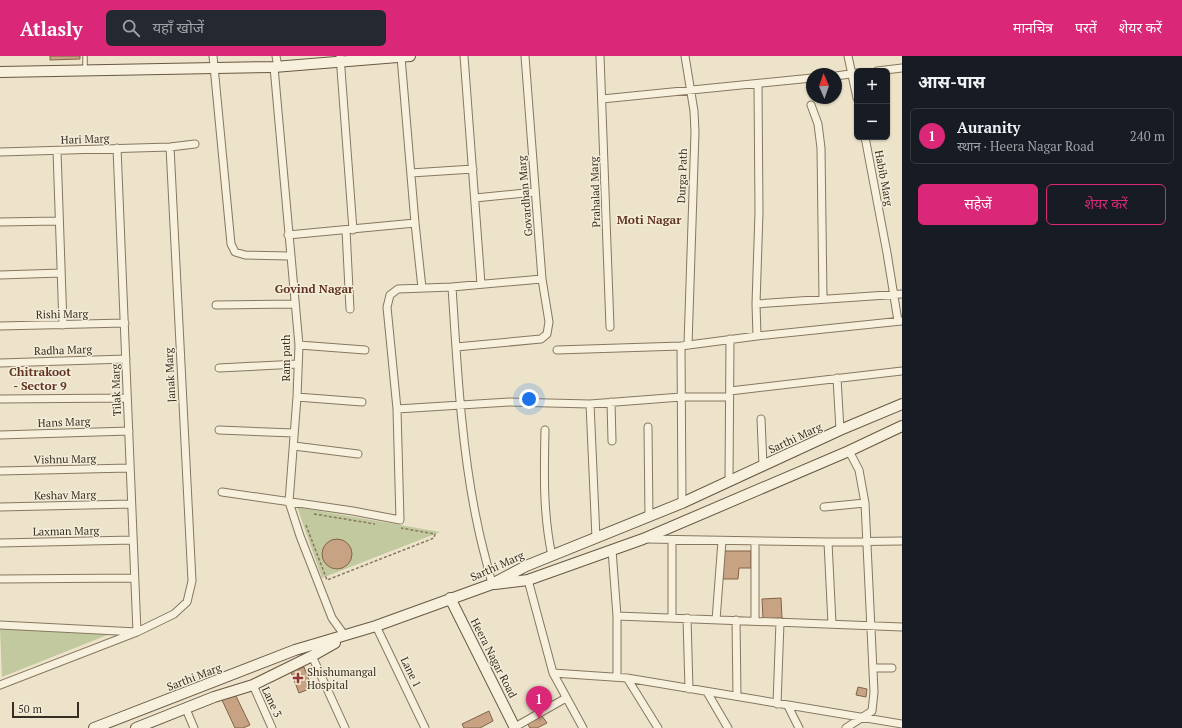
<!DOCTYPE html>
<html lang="hi">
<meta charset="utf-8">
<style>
body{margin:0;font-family:"PT Serif","Noto Sans Devanagari",serif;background:#242831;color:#f1f3f6}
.controls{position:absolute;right:12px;top:12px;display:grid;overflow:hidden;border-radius:6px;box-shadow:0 1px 3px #0004}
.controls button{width:36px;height:36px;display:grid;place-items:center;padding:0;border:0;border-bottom:1px solid #363941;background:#171b24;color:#f1f3f6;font:20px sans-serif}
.compass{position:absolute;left:806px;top:12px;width:36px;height:36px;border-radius:50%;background:#171b24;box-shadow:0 1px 3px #0004;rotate:358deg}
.scale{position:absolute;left:12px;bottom:10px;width:67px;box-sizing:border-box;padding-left:4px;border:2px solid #392e22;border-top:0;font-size:11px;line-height:14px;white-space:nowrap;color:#392e22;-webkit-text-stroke:3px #f4edd9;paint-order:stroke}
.you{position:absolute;left:529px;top:343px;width:14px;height:14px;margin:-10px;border:3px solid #fff;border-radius:50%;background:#1a73e8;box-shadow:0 0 0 6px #1a73e833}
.badge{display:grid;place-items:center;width:26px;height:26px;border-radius:50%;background:#db2777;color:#fff;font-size:13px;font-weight:700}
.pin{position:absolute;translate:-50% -33px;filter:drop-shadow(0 1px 2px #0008)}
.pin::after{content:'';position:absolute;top:21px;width:14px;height:12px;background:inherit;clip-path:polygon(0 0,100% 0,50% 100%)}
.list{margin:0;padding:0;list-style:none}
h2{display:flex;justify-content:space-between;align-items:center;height:52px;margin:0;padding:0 16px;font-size:17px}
h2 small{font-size:13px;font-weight:400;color:#9ea1a6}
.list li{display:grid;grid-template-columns:26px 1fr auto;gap:12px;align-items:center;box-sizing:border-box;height:56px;margin:0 8px 8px;padding:0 8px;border:1px solid #363941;border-radius:6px}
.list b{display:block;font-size:15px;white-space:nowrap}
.list p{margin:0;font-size:13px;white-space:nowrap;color:#9ea1a6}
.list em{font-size:13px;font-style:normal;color:#9ea1a6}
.actions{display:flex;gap:8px;padding:12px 16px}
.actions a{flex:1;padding:9px 0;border:1px solid #db2777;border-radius:6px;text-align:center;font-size:14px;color:#db2777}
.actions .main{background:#db2777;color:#fff}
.icon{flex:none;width:22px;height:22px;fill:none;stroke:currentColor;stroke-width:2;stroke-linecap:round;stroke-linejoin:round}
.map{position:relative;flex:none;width:902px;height:672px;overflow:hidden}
header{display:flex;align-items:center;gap:24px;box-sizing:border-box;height:56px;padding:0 20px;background:#db2777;color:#fff}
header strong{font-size:19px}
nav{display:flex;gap:22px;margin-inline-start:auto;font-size:14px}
.search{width:280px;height:36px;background:#242831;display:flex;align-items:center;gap:10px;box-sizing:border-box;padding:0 14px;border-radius:6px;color:#9ea1a6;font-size:15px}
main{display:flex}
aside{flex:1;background:#171b24}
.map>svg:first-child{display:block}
.green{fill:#c2c99e}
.building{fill:#c7a383;stroke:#846347}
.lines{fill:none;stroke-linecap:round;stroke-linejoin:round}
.lane-casing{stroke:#87775f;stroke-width:5.5}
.street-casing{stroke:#87775f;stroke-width:9}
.secondary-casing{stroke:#695842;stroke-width:12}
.path{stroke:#87775f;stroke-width:1.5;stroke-dasharray:3 2;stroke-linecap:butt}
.lane{stroke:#f7f0dd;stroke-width:3.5}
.street{stroke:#f7f0dd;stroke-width:7}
.secondary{stroke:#f7f0dd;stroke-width:10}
.poi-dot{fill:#923834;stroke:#f4edd9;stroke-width:1.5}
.labels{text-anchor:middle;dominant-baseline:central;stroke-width:3;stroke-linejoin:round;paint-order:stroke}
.street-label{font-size:11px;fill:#392e22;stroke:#f4edd9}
.poi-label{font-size:11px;fill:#392e22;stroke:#f4edd9;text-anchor:start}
.neighbourhood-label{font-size:12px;font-weight:bold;fill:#623524;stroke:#f4edd9}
</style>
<header>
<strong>Atlasly</strong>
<div class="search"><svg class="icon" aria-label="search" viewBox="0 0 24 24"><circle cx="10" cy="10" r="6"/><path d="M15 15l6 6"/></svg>यहाँ खोजें</div>
<nav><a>मानचित्र</a><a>परतें</a><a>शेयर करें</a></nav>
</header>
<main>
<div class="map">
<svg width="902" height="672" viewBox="0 0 902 672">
<rect width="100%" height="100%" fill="#ece3ca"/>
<!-- green -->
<path class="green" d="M297 451 440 476 322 522Z
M0 572H125L2 621Z"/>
<!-- building -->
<path class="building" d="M50 0H80V3L50 4Z
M322 498a15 15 0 1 1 30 0a15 15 0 1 1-30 0Z
M724 495H751V512H739L738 523H723Z
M781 542 782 562 763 563 762 543Z
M304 611 312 632 299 637 291 616Z
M858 631 867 633 866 641 856 639Z
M235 638 250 669 243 672H235L222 644Z
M489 655 493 665 480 672H464L462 668Z
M542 660 547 667 537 672H530L527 667Z"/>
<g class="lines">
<defs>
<path id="lane" d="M85 0V13"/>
<path id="street" d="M213 0 231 188 235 196 245 199 289 200
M276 0 278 11
M340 0 353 174
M464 0 481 228
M600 0 610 271
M685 0 694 55 695 76 688 289
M848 0 857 42
M401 1 415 167 422 232
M274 11 299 289 297 341 289 446 300 480 332 562 345 580
M877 15 902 12
M836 20 857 17
M602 43 812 22
M811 49 818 68 821 92 823 243
M865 81 887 197 898 265
M57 95 63 269
M0 96 170 91 195 88
M411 117 473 113
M475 142 535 136
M0 166 59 165
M346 174 350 253
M288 179 415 167
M0 219 61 217
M452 231C457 307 461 391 477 466 481 487 487 507 492 528
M756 248 902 238
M216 249 294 248
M0 270 125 267
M757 280 756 248 759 156 758 28
M299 289 365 294
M456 291 541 283 547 278 549 266 542 223 525 0
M557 294 681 290
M0 307 126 303
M219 312 298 308
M837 322 840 374
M730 335 902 315
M297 341 362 346
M0 343 127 342
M611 346 612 385
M590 348 596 482
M397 353 509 346 590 348 681 341H729
M761 363 763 410
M648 371 649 461
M219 374 294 377
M545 374C544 417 543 458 552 500
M0 379 129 375
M294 390 358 398
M0 415 130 412
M729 425 730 283
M222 436 353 455 400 464 397 353 387 251 390 239 398 233 452 231 542 223
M682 447 681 290 757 280 902 265
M0 451 131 448
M824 451 865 447
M646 483 828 486 902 485
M672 484V562
M828 486 832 568
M0 487 133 484
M612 494 617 560V621
M0 523 134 522
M528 524 553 617 583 672
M617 560 902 571
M687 562 689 633
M716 564 722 485
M736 564 737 640
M755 565V485
M0 569 137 576 117 92
M376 570 425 672
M312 600 345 672
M873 612H892
M553 617 627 622 902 668
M627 622 658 672
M0 629 137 576 174 558 187 546 192 525 170 91
M253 629 272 672
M707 636 728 672
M777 648 780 566
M788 650 799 672
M186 653 194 672
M515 671 566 642
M846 672 872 655 874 636 865 447 859 414 849 395"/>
<path id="secondary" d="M0 16 274 11 410 0
M495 528 528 524 643 483 849 395 902 370
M450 542 515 672
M94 672 295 594 376 570 492 528 526 510 682 447 840 374 902 348
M136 672 214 641 253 629 312 600 335 587"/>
</defs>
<!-- lane casing -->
<use href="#lane" class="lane-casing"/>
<!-- street casing -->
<use href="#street" class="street-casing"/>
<!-- secondary casing -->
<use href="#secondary" class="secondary-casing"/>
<!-- path -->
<path class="path" d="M314 458 375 468
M306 469 327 524 434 482 435 478 401 472"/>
<!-- lane -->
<use href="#lane" class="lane"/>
<!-- street -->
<use href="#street" class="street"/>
<!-- secondary -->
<use href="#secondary" class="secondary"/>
</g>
<!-- markers -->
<path class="poi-dot" d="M296 616h4v4h4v4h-4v4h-4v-4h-4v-4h4z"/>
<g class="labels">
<!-- street labels -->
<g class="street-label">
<text transform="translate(85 83) rotate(-2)">Hari Marg</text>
<text transform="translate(682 120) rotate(-88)">Durga Path</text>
<text transform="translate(884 122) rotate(79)">Habib Marg</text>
<text transform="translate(595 136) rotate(-92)">Prahalad Marg</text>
<text transform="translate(525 140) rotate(-95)">Govardhan Marg</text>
<text transform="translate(62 258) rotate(-1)">Rishi Marg</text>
<text transform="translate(63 294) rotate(-2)">Radha Marg</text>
<text transform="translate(286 302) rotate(-90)">Ram path</text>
<text transform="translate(170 319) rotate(-93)">Janak Marg</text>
<text transform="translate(116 334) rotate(-92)">Tilak Marg</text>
<text transform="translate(64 366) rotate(-2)">Hans Marg</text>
<text transform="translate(795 382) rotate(-25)">Sarthi Marg</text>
<text transform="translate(65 403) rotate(-1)">Vishnu Marg</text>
<text transform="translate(65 439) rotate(-1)">Keshav Marg</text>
<text transform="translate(66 475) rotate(-1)">Laxman Marg</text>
<text transform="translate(497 510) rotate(-24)">Sarthi Marg</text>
<text transform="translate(494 602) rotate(63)">Heera Nagar Road</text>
<text transform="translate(411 616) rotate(64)">Lane 1</text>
<text transform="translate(194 621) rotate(-21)">Sarthi Marg</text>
<text transform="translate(272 646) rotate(65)">Lane 3</text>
</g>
<!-- poi labels -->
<g class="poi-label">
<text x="307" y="616">Shishumangal<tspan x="307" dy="13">Hospital</tspan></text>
</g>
<!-- neighbourhood labels -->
<g class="neighbourhood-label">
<text x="649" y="163">Moti Nagar</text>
<text x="314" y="232">Govind Nagar</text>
<text x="40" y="315">Chitrakoot<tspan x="40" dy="14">- Sector 9</tspan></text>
</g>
</g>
</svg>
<div class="controls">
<button>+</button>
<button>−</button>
</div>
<svg class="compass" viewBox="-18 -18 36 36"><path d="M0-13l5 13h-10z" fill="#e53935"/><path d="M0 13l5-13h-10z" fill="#9ea1a6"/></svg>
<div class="scale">50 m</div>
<div class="you"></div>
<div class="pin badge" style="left:539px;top:663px">1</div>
</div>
<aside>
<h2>आस-पास<small></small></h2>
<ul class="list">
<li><span class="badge">1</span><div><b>Auranity</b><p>स्थान · Heera Nagar Road</p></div><em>240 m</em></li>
</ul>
<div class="actions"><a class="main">सहेजें</a><a>शेयर करें</a></div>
</aside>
</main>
